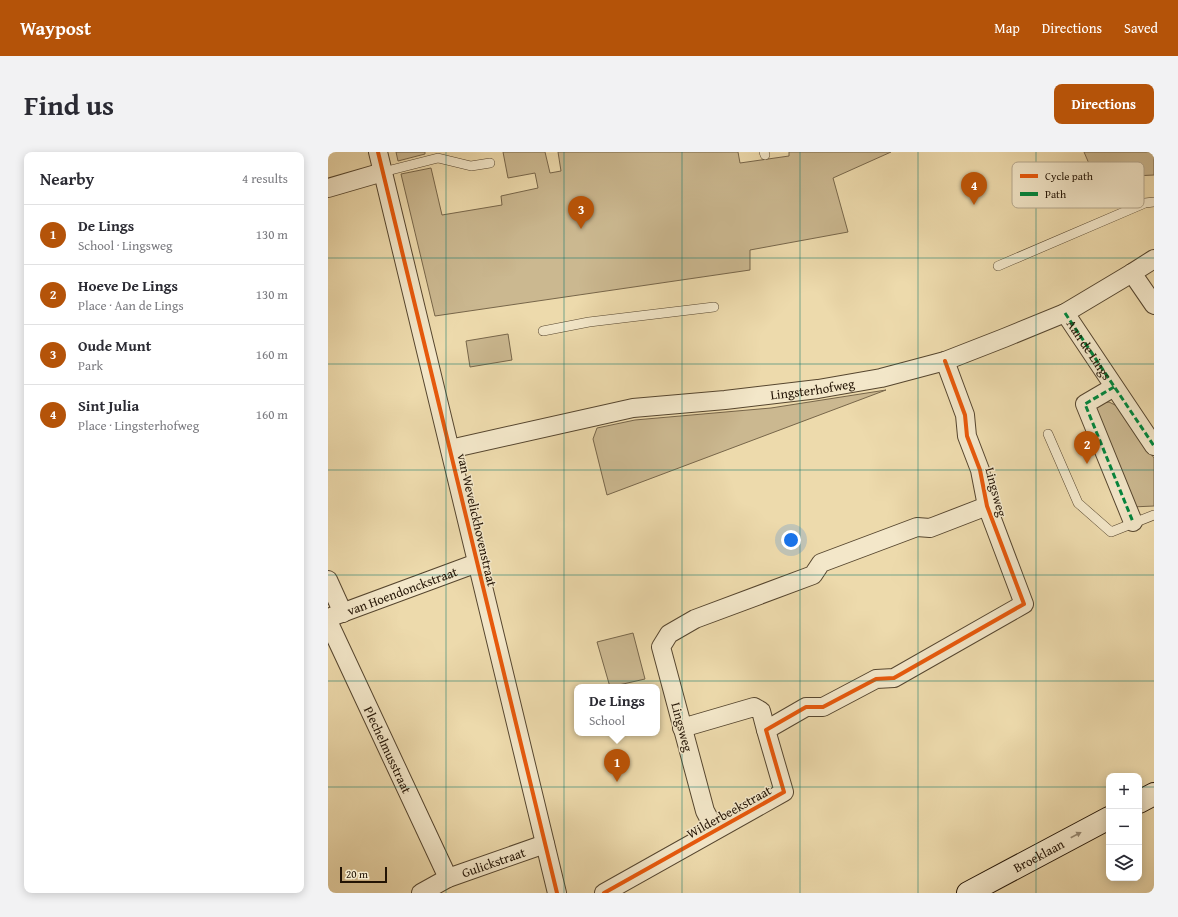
<!DOCTYPE html>
<meta charset="utf-8">
<style>
body{margin:0;font-family:"Gentium Book Plus",serif;background:#f2f2f3;color:#2b2b33}
.controls{position:absolute;right:12px;bottom:12px;display:grid;overflow:hidden;border-radius:8px;box-shadow:0 2px 10px #0003}
.controls button{width:36px;height:36px;display:grid;place-items:center;padding:0;border:0;border-bottom:1px solid #e1e1e2;background:#fff;color:#2b2b33;font:20px sans-serif}
.scale{position:absolute;left:12px;bottom:10px;width:47px;box-sizing:border-box;padding-left:4px;border:2px solid #231405;border-top:0;font-size:11px;line-height:14px;white-space:nowrap;color:#231405;-webkit-text-stroke:3px #f3e7c9;paint-order:stroke}
.you{position:absolute;left:463px;top:388px;width:14px;height:14px;margin:-10px;border:3px solid #fff;border-radius:50%;background:#1a73e8;box-shadow:0 0 0 6px #1a73e833}
.badge{display:grid;place-items:center;width:26px;height:26px;border-radius:50%;background:#b45309;color:#fff;font-size:13px;font-weight:700}
.pin{position:absolute;translate:-50% -33px;filter:drop-shadow(0 1px 2px #0008)}
.pin::after{content:'';position:absolute;top:21px;width:14px;height:12px;background:inherit;clip-path:polygon(0 0,100% 0,50% 100%)}
.popup{position:absolute;left:246px;top:532px;width:86px;height:52px;box-sizing:border-box;display:grid;place-content:center;border-radius:8px;background:#fff;filter:drop-shadow(0 1px 3px #0005);font-size:13px;white-space:nowrap;color:#7c7c81}
.popup b{font-size:15px;color:#2b2b33}
.popup::after{content:'';position:absolute;left:50%;top:100%;margin-left:-8px;border:8px solid transparent;border-top-color:#fff}
.list{margin:0;padding:0;list-style:none}
h2{display:flex;justify-content:space-between;align-items:center;height:52px;margin:0;padding:0 16px;font-size:17px}
h2 small{font-size:13px;font-weight:400;color:#7c7c81}
.list li{display:grid;grid-template-columns:26px 1fr auto;gap:12px;align-items:center;box-sizing:border-box;height:60px;padding:0 16px;border-top:1px solid #e1e1e2}
.list b{display:block;font-size:15px;white-space:nowrap}
.list p{margin:0;font-size:13px;white-space:nowrap;color:#7c7c81}
.list em{font-size:13px;font-style:normal;color:#7c7c81}
.icon{flex:none;width:22px;height:22px;fill:none;stroke:currentColor;stroke-width:2;stroke-linecap:round;stroke-linejoin:round}
.map{position:relative;flex:none;width:826px;height:741px;overflow:hidden;border-radius:8px}
header{display:flex;align-items:center;gap:24px;box-sizing:border-box;height:56px;padding:0 20px;background:#b45309;color:#fff}
header strong{font-size:19px}
nav{display:flex;gap:22px;margin-inline-start:auto;font-size:14px}
.intro{display:flex;align-items:center;justify-content:space-between;box-sizing:border-box;height:96px;padding:0 24px}
h1{margin:0;font-size:28px}
.button{padding:10px 18px;border-radius:8px;background:#b45309;color:#fff;font-size:14px;font-weight:700}
main{display:flex;gap:24px;padding:0 24px}
aside{flex:1;background:#fff;border-radius:8px;box-shadow:0 2px 10px #0003}
.map>svg:first-child{display:block}
.green{fill:#cbb890;stroke:#77664a}
.lines{fill:none;stroke-linecap:round;stroke-linejoin:round}
.lane-casing{stroke:#56462f;stroke-width:10}
.street-casing{stroke:#56462f;stroke-width:20}
.secondary-casing{stroke:#231405;stroke-width:24}
.lane{stroke:#f3e7c9;stroke-width:9}
.street{stroke:#f3e7c9;stroke-width:18}
.secondary{stroke:#f3e7c9;stroke-width:22}
.quiet{stroke:#00873e;stroke-width:3;stroke-dasharray:6 3;stroke-linecap:butt}
.cycleway-casing{stroke:#f3e7c9;stroke-width:6}
.cycleway{stroke:#e8590c;stroke-width:4}
.oneway{fill:#958871}
.grid{fill:none;stroke:#0f766e;stroke-width:1;stroke-opacity:0.55}
.labels{text-anchor:middle;dominant-baseline:central;stroke-width:3;stroke-linejoin:round;paint-order:stroke}
.street-label{font-size:13px;fill:#231405;stroke:#f3e7c9}
.key{fill:#f3e7c9;stroke:#b5a88e;stroke-width:1}
.key-label{font-size:11px;fill:#231405}
</style>
<header>
<strong>Waypost</strong>
<nav><a>Map</a><a>Directions</a><a>Saved</a></nav>
</header>
<div class="intro"><h1>Find us</h1><a class="button">Directions</a></div>
<main>
<aside>
<h2>Nearby<small>4 results</small></h2>
<ul class="list">
<li><span class="badge">1</span><div><b>De Lings</b><p>School · Lingsweg</p></div><em>130 m</em></li>
<li><span class="badge">2</span><div><b>Hoeve De Lings</b><p>Place · Aan de Lings</p></div><em>130 m</em></li>
<li><span class="badge">3</span><div><b>Oude Munt</b><p>Park</p></div><em>160 m</em></li>
<li><span class="badge">4</span><div><b>Sint Julia</b><p>Place · Lingsterhofweg</p></div><em>160 m</em></li>
</ul>
</aside>
<div class="map">
<svg width="826" height="741" viewBox="0 0 826 741">
<rect width="100%" height="100%" fill="#eddaac"/>
<filter id="stains"><feTurbulence type="fractalNoise" baseFrequency=".005" numOctaves="4"/><feColorMatrix values="0 0 0 0 .2 0 0 0 0 .09 0 0 0 0 .02 0 0 0 .5 -.17"/></filter>
<radialGradient id="worn" r=".72"><stop offset=".6" stop-color="#630" stop-opacity="0"/><stop offset="1" stop-color="#630" stop-opacity=".3"/></radialGradient>
<!-- green -->
<path class="green" d="M68 0H97V2L70 9Z
M175 0H217L222 21 233 19 230 0H410L412 11 461 4V0H563L505 26 520 80 422 98V118L107 164 73 22 103 16 114 63 174 53 173 44 210 36 207 21 180 26Z
M756 0H825L826 1V23L805 24 809 35 777 49Z
M180 182 184 208 142 215 138 189Z
M558 238 279 343 265 287 269 276 307 268 443 256Z
M781 250 789 254 826 306V354L804 355 768 256 773 251Z
M305 481 317 527 282 535 269 490Z"/>
<g class="lines">
<defs>
<path id="lane" d="M436 0 437 3
M55 20 110 6 143 14 162 11
M670 114 817 51 826 50
M215 179 261 170 386 155
M720 282 750 351 783 380 826 363"/>
<g id="street">
<path d="M50 0 229 741"/>
<path d="M0 36 55 20"/>
<path d="M804 121 826 153"/>
<path id="s1" d="M737 161 826 294"/>
<path d="M786 235 757 252 805 370"/>
<path id="s2" d="M122 297 305 256 397 248 490 237 553 226 617 209 676 186 737 161 804 121 826 107"/>
<path d="M0 428 15 461"/>
<path id="s3" d="M0 466 149 411"/>
<path id="s4" d="M0 469 120 726"/>
<path d="M354 576 426 555 433 559 438 578"/>
<path d="M387 678 377 659 333 495 341 482 367 467 485 423 493 411 589 375 602 376 659 354"/>
<path id="s5" d="M93 741 120 726 217 692"/>
<path d="M276 741 456 640 438 578 478 555H495L548 527 566 526 696 452 659 354 652 318 639 284 637 263 617 209"/>
</g>
<g id="secondary">
<path d="M811 650 826 642"/>
<path id="s6" d="M640 741 781 666"/>
</g>
</defs>
<!-- lane casing -->
<use href="#lane" class="lane-casing"/>
<!-- street casing -->
<use href="#street" class="street-casing"/>
<!-- secondary casing -->
<use href="#secondary" class="secondary-casing"/>
<!-- lane -->
<use href="#lane" class="lane"/>
<!-- street -->
<use href="#street" class="street"/>
<!-- secondary -->
<use href="#secondary" class="secondary"/>
<!-- quiet -->
<path class="quiet" d="M737 161 826 294
M786 235 757 252 805 370"/>
<defs>
<path id="cycleway" d="M50 0 229 741
M276 741 456 640 438 578 478 555H495L548 527 566 526 696 452 659 354 652 318 639 284 637 263 617 209"/>
</defs>
<!-- cycleway casing -->
<use href="#cycleway" class="cycleway-casing"/>
<!-- cycleway -->
<use href="#cycleway" class="cycleway"/>
</g>
<!-- one-way arrows -->
<defs><path id="oneway-solid" d="M-6-.8H1V-3.2L6.5 0L1 3.2V.8H-6Z"/></defs>
<use class="oneway" href="#oneway-solid" transform="translate(748 683) rotate(-28)"/>
<!-- grid -->
<path class="grid" d="M118 0V741M236 0V741M354 0V741M472 0V741M590 0V741M708 0V741M0 106H826M0 212H826M0 318H826M0 423H826M0 529H826M0 635H781M811 635H826"/>
<g class="labels">
<!-- street labels -->
<g class="street-label">
<text stroke="none"><textPath href="#s1" startOffset="44">Aan de Lings</textPath></text>
<text stroke="none"><textPath href="#s2" startOffset="368">Lingsterhofweg</textPath></text>
<text transform="translate(668 340) rotate(75)">Lingsweg</text>
<text transform="translate(149 368) rotate(77)">van Wevelickhovenstraat</text>
<text stroke="none"><textPath href="#s3" startOffset="79">van Hoendonckstraat</textPath></text>
<text transform="translate(354 575) rotate(75)">Lingsweg</text>
<text stroke="none"><textPath href="#s4" startOffset="142">Plechelmusstraat</textPath></text>
<text transform="translate(401 660) rotate(-29)">Wilderbeekstraat</text>
<text stroke="none"><textPath href="#s6" startOffset="80">Broeklaan</textPath></text>
<text stroke="none"><textPath href="#s5" startOffset="79">Gulickstraat</textPath></text>
</g>
</g>
<!-- legend -->
<rect x="684" y="10" width="132" height="46" rx="6" class="key"/>
<rect x="692" y="22" width="18" height="4" fill="#e8590c"/>
<rect x="692" y="40" width="18" height="4" fill="#00873e"/>
<g class="key-label">
<text x="717" y="28">Cycle path</text>
<text x="717" y="46">Path</text>
</g>
<rect width="100%" height="100%" filter="url(#stains)"/>
<rect width="100%" height="100%" fill="url(#worn)"/>
</svg>
<div class="controls">
<button>+</button>
<button>−</button>
<button><svg class="icon" aria-label="layers" viewBox="0 0 24 24"><path d="M12 4l9 5-9 5-9-5zM3 14l9 5 9-5"/></svg></button>
</div>
<div class="scale">20 m</div>
<div class="you"></div>
<div class="pin badge" style="left:289px;top:630px">1</div>
<div class="popup"><b>De Lings</b>School</div>
<div class="pin badge" style="left:759px;top:312px">2</div>
<div class="pin badge" style="left:253px;top:77px">3</div>
<div class="pin badge" style="left:646px;top:53px">4</div>
</div>
</main>
